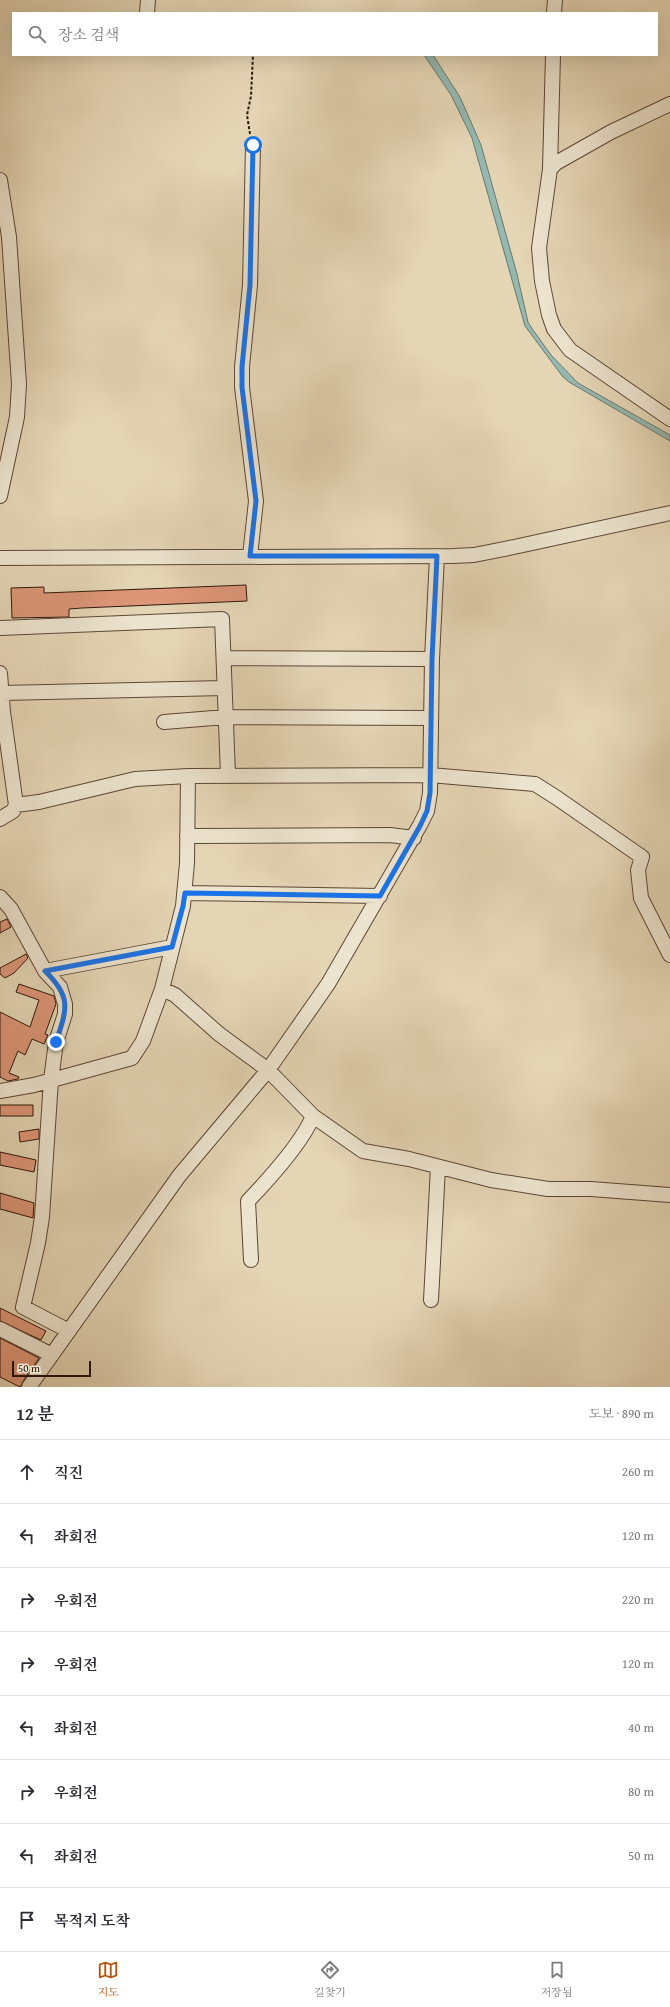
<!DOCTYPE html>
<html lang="ko">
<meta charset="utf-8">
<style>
body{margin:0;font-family:"Gentium Book Plus","Noto Serif KR",serif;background:#f2f2f3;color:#2b2b33}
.scale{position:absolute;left:12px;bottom:10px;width:79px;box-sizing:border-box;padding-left:4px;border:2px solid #2f1809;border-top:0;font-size:11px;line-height:14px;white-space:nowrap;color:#2f1809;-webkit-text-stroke:3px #ede4cf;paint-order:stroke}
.stop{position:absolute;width:12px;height:12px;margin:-9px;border:3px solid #1a73e8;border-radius:50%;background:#fff}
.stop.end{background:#1a73e8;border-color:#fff;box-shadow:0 1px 4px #0008}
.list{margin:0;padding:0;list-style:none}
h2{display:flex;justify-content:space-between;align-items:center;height:52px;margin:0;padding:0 16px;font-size:17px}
h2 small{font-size:13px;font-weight:400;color:#7c7c81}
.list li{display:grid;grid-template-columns:26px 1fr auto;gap:12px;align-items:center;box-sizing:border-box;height:64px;padding:0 16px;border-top:1px solid #e1e1e2}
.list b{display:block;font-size:15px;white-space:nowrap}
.list em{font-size:13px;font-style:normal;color:#7c7c81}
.icon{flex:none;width:22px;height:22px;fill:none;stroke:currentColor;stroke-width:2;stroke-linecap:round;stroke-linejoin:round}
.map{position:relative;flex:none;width:670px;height:1387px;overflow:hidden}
.search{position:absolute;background:#fff;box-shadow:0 4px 16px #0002;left:12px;right:12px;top:12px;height:44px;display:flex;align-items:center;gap:10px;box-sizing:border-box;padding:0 14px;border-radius:0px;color:#7c7c81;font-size:15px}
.sheet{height:564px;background:#fff}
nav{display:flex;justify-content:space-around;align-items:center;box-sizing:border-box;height:56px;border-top:1px solid #e1e1e2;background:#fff;font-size:11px;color:#7c7c81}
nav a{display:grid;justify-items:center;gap:2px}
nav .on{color:#b45309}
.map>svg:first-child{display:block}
.water{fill:#95b8b0;stroke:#6c786d}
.building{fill:#dd9678;stroke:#2f1809}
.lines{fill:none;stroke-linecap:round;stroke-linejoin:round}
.minor-casing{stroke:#5c4734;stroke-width:16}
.path{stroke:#2f1809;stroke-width:2;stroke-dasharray:3 2;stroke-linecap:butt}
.minor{stroke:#ede4cf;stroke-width:14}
.route{stroke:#1a73e8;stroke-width:5}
</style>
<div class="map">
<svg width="670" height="1387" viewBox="0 0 670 1387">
<rect width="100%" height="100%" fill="#e4d5b5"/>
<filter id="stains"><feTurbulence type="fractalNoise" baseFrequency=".005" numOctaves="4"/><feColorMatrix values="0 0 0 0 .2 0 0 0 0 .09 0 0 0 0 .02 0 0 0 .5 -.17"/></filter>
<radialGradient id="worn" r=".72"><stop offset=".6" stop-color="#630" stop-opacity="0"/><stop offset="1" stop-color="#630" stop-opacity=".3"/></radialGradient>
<!-- water -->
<path class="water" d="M424 55H433L460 97 481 145 517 274 528 322 533 330 551 355 578 383 670 435V441L569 382 563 377 525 326 472 138 451 95Z"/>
<!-- building -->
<path class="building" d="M246 585 247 601 82 608 69 609V617L12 618 11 588 44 587V593Z
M7 919 11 927 0 933V922Z
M26 954 28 958 14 973 5 978 0 974V968Z
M19 984 54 996 56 1004 45 1034 48 1035 44 1044 32 1039 25 1055 18 1051 9 1073 19 1077 18 1079 8 1081 0 1077V1012L30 1027 39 1000 16 992Z
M0 1105H33V1116H0Z
M39 1129V1139L20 1142 19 1132Z
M0 1152 36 1160 34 1172 0 1165Z
M0 1193 34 1203 33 1218 0 1209Z
M0 1308 46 1331 41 1340 0 1321Z
M0 1338 39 1358 33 1367 32 1366 20 1387 0 1377Z"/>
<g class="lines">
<defs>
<path id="minor" d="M147 13 148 0
M554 13 555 0
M553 55 550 169 539 248 542 281 549 315 554 329 570 350 670 419
M550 169 556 163 611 132 670 104
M0 180 9 237 19 384 17 417 0 496
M250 556 256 501 242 387V367L250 285 253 145
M0 558 453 556 474 555 514 547 670 513
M0 628 222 619 228 775
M224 658 432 659
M0 673 3 712 16 805 39 802 135 779 188 776 430 775 535 784 557 798 642 857 638 870 641 898 670 955
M2 693 224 688
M164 722 226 717 431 718
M0 819 13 811 16 805
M187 836 390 835 414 838
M185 893 380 896
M0 897 11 909 45 971 60 987 65 1004V1014L56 1042 51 1080 42 1217 38 1243 23 1307 69 1331
M45 971 172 947
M162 989 175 995 219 1034 268 1070 313 1116 363 1151 409 1159 491 1180 548 1189H591L670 1195
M0 1091 34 1085 132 1058 143 1041 162 989 183 906 187 863 188 776
M251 1260 248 1201C269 1179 302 1143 313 1116
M431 1300 438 1167
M0 1329 52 1355
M29 1387 179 1176 268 1070 328 984 420 825 427 811 430 793 432 659 437 556"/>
</defs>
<!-- minor casing -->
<use href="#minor" class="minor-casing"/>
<!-- path -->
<path class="path" d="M250 134 247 115 251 96 253 55"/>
<!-- minor -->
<use href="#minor" class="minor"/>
</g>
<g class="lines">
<!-- route -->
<path class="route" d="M56 1042C67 1009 72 997 45 971L172 947 183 906 185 893 380 896 420 826 427 811 430 793 432 659 437 556H250L256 501 242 387V367L250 285 253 145"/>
</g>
<rect width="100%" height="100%" filter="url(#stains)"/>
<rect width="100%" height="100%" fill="url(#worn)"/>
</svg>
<div class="scale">50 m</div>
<div class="stop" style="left:253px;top:145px"></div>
<div class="stop end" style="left:56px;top:1042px"></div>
<div class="search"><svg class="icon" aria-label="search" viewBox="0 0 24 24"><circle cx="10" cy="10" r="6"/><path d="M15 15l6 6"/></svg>장소 검색</div>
</div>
<section class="sheet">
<h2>12 분<small>도보 · 890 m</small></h2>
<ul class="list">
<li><svg class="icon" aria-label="ahead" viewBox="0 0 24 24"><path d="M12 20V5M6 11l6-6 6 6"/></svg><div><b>직진</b></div><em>260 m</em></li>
<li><svg class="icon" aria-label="left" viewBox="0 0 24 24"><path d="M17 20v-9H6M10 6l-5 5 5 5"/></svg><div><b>좌회전</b></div><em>120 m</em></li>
<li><svg class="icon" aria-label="right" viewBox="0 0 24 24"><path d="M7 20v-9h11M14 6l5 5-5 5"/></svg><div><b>우회전</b></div><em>220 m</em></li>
<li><svg class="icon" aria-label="right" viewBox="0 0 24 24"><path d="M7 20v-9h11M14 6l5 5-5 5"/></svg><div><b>우회전</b></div><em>120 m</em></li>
<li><svg class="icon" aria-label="left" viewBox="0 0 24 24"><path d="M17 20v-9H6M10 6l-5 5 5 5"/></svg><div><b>좌회전</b></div><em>40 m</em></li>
<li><svg class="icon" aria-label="right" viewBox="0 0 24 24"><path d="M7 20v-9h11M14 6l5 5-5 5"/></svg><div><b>우회전</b></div><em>80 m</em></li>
<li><svg class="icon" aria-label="left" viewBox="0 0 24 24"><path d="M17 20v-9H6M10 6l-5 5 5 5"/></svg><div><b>좌회전</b></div><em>50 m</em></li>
<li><svg class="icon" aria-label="arrive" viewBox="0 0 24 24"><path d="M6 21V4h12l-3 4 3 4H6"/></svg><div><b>목적지 도착</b></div></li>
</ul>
</section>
<nav>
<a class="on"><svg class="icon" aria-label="map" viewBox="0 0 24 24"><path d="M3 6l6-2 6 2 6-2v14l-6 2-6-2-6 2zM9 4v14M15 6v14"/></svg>지도</a>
<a><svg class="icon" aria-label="directions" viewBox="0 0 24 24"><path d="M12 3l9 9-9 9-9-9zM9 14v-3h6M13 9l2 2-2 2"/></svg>길찾기</a>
<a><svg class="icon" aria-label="saved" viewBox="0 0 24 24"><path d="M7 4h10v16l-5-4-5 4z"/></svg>저장됨</a>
</nav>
